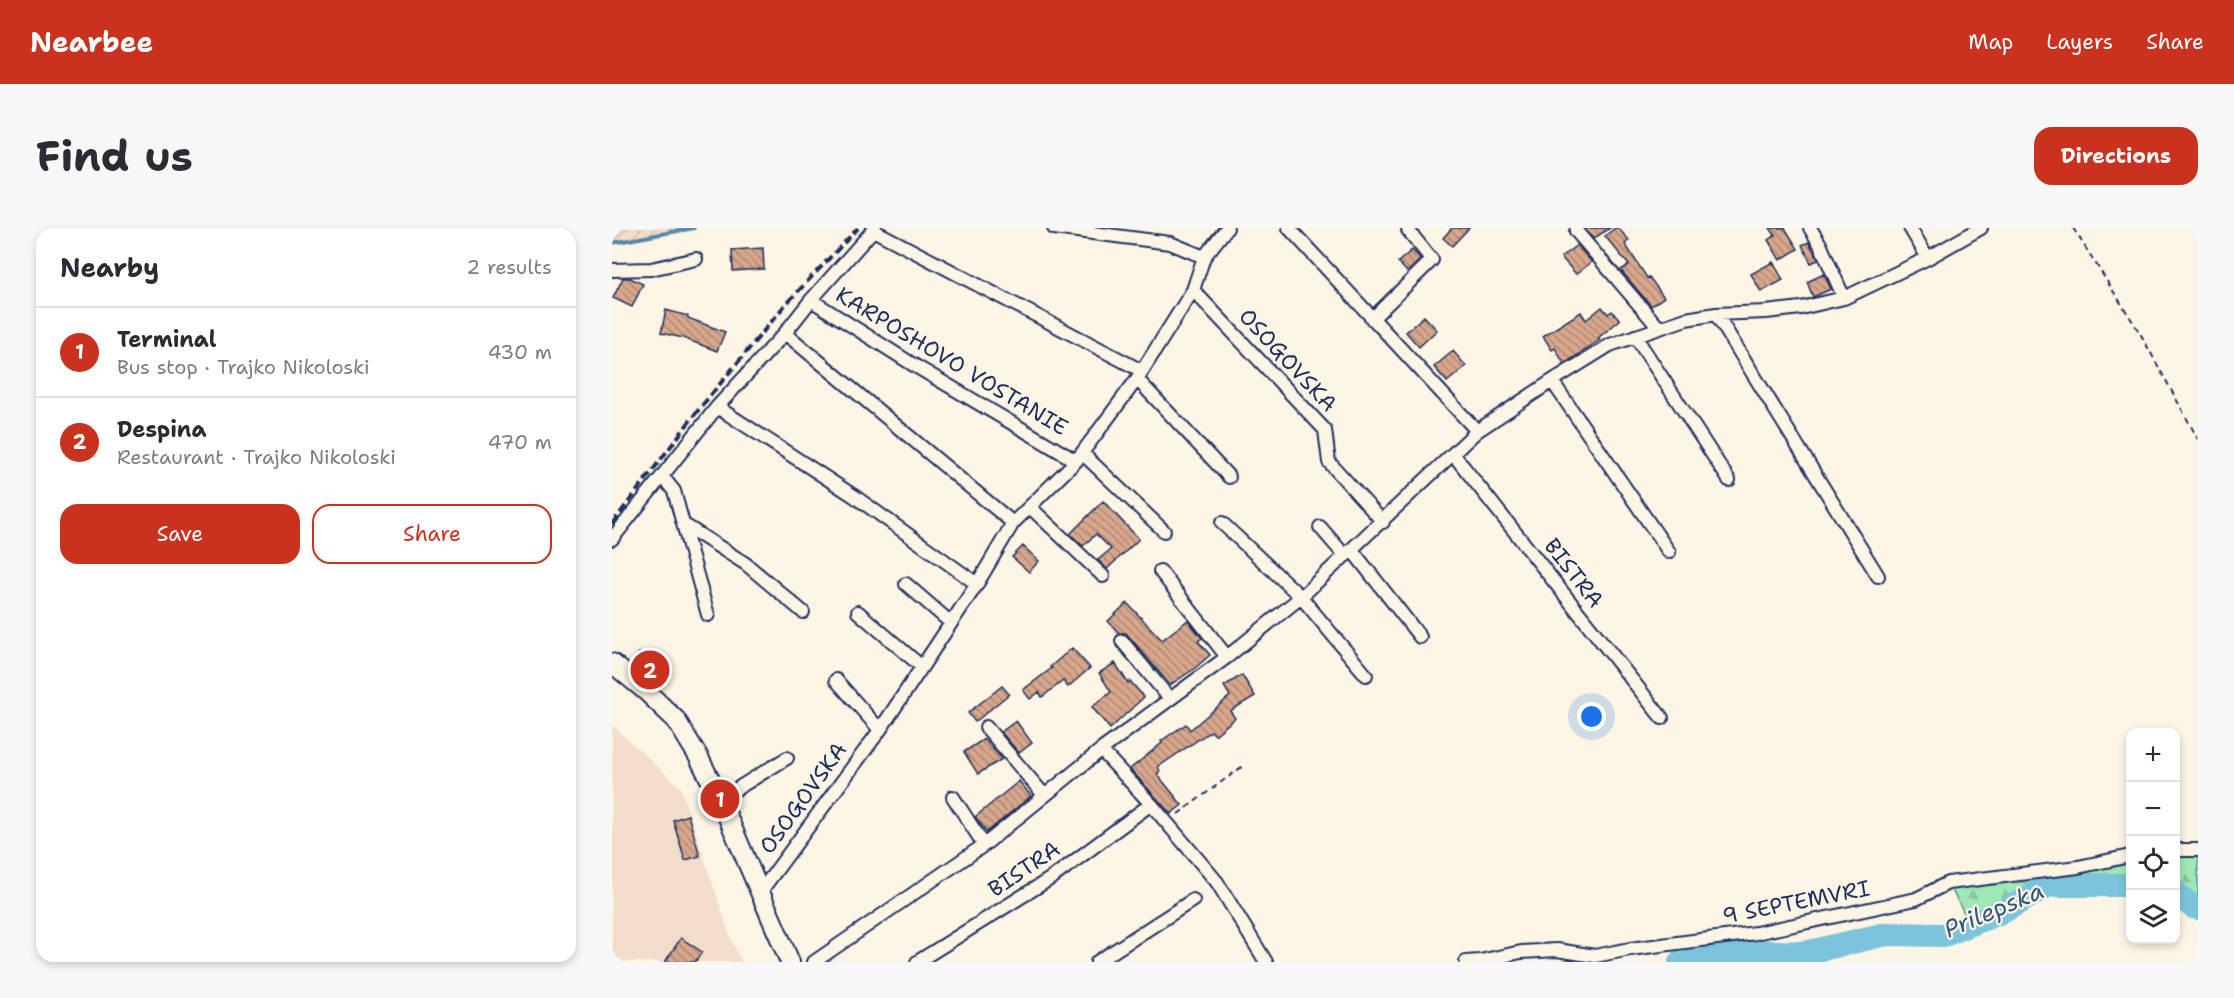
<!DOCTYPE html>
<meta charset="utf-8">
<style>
body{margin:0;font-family:"Shantell Sans",sans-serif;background:#f7f7f7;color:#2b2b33}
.controls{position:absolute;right:18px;bottom:18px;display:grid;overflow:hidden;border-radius:12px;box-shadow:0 3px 9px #0003}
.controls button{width:54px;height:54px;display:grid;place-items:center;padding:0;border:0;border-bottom:2px solid #e1e1e2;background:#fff;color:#2b2b33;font:30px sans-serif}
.you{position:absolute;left:980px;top:489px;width:21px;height:21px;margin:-15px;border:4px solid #fff;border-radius:50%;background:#1a73e8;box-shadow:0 0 0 9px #1a73e833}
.badge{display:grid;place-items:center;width:39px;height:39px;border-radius:50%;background:#c8321e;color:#fff;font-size:20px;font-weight:700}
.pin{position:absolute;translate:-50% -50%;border:3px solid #fff;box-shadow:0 2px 6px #0006}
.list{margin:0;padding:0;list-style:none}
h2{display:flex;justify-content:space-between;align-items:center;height:78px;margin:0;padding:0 24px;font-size:26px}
h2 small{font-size:20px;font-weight:400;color:#7c7c81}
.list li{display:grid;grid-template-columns:39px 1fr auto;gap:18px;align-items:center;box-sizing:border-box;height:90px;padding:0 24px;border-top:2px solid #e1e1e2}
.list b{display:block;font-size:22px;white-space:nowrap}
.list p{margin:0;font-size:20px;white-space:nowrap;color:#7c7c81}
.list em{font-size:20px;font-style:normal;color:#7c7c81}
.actions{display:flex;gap:12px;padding:18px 24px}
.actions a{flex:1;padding:14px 0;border:2px solid #c8321e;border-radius:18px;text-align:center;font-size:21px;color:#c8321e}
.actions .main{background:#c8321e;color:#fff}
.icon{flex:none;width:33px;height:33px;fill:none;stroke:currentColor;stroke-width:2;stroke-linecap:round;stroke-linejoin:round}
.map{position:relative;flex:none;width:1586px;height:734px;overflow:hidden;border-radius:18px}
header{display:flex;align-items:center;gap:36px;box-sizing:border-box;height:84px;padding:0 30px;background:#c8321e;color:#fff}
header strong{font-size:28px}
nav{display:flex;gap:33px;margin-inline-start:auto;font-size:21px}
.intro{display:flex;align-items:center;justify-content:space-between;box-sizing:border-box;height:144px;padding:0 36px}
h1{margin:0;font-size:42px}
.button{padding:15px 27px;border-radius:18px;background:#c8321e;color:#fff;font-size:21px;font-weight:700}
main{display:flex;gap:36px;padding:0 36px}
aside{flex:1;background:#fff;border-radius:18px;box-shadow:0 3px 9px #0003}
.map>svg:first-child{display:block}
.built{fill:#f1ddca}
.industrial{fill:url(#industrial-furrows)}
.forest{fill:url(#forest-firs);stroke:#5c8b8a;stroke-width:1.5}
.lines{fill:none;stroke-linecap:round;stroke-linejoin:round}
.stream{stroke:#58a;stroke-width:4}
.river{stroke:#7bc4dc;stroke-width:24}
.building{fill:url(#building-back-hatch);stroke:#1b2f5e;stroke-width:1.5}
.street-casing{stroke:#1b2f5e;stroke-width:16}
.secondary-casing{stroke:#1b2f5e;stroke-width:22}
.path{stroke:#1b2f5e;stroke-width:2;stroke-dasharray:6 4.5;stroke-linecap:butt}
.street{stroke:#fcf5e5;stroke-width:12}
.secondary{stroke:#fcf5e5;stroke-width:18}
.rail{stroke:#1b2f5e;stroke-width:4;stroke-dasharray:9 4.5;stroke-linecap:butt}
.labels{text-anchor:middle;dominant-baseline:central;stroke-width:4.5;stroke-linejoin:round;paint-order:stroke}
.street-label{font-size:22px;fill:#1b2f5e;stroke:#fcf5e5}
.water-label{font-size:24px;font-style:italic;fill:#33547e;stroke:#fcf5e5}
</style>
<header>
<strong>Nearbee</strong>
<nav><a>Map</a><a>Layers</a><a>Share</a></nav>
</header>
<div class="intro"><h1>Find us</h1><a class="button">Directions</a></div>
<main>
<aside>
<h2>Nearby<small>2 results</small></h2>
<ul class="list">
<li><span class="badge">1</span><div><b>Terminal</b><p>Bus stop · Trajko Nikoloski</p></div><em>430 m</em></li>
<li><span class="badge">2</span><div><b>Despina</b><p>Restaurant · Trajko Nikoloski</p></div><em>470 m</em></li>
</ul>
<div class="actions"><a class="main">Save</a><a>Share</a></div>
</aside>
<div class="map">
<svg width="1586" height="734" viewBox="0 0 1586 734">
<defs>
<pattern id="industrial-furrows" width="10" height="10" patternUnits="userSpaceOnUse" patternTransform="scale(1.5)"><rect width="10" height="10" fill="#f1ddca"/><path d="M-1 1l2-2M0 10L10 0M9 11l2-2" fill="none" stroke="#cebeb0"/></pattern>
<pattern id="forest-firs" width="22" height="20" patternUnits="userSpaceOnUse" patternTransform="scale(1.5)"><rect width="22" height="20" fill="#9ee7b6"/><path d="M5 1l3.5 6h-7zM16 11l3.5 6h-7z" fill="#88c69f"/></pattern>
<pattern id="building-back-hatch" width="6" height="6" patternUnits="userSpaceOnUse" patternTransform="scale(1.5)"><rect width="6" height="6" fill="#d8a68b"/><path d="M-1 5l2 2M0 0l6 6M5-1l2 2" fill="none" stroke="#ae8875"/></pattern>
</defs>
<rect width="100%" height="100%" fill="#fcf5e5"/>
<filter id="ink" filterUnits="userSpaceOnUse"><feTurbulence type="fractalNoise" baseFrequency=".0167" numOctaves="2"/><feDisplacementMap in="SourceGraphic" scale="12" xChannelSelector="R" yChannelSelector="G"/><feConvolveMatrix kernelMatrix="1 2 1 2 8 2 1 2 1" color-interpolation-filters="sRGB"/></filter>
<g filter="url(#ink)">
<!-- built -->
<path class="built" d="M0 497 69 560 119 711 130 734H0Z"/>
<!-- industrial -->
<path class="industrial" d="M0 0H82L0 15Z"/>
<!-- forest -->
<path class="forest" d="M1564 622H1586V680L1581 679 1564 665Z
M1518 628V657H1437L1394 682 1359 698 1336 655Z"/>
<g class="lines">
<!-- stream -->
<path class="stream" d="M0 15 82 0"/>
<!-- river -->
<path class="river" d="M1564 665 1581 679 1586 680
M1068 734 1137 723 1193 725 1274 706 1332 707 1394 682 1437 657H1518"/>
</g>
<!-- building -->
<path class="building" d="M840 0H857L840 18 831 10Z
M972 0H998L981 11Z
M1003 0H1006L1017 12 1013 16 1035 50 1037 49 1052 69 1039 78 1012 46 1009 42 1017 37 993 8Z
M1158 0H1173L1186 21 1168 32 1156 12 1163 7Z
M1197 14 1206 32 1199 35 1190 17Z
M965 17 980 34 964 46 949 29Z
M151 20 152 41 121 43 120 22Z
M800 22 809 31 795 44 786 34Z
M1161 34 1171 52 1149 64 1139 46Z
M1212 46 1219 61 1201 69 1195 54Z
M11 50H18L31 56 20 79 1 70Z
M990 79 996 86 1000 83 1008 92 986 110 988 112 952 136 943 120 940 122 931 108 969 84 974 92Z
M54 82 76 88V90L113 104 105 123 71 110 49 105Z
M812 88 825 102 807 119 794 104Z
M841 123 854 138 835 154 822 139Z
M491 273 527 311 495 341 486 332 499 321 484 306 471 318 458 306Z
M411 318 427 333 417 344 400 329Z
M515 375 550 412 576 392 590 410 586 413 598 427 582 441 558 457 514 405H507L496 393Z
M460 420 478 440 456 459 451 453 430 469 427 464 418 471 411 462 440 440 438 439Z
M27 425 57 446 50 458 19 436Z
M503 435 516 455 518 453 532 469 498 501 480 479 499 464 487 445Z
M630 447 643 468 618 483 623 490 603 507 599 503 546 539 548 543 545 546 570 577 559 586 518 541 550 515 549 513 574 496 578 502 618 468 612 458Z
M390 458 397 466 363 494 356 485Z
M404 493 420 515 407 525 389 504Z
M372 511 390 531 366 546 352 524Z
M407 553 419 568 375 604 363 589Z
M76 587 88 628 73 632 61 592Z
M69 710 90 724 83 734H53Z"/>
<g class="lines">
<defs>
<path id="street" d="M442 0 558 15 592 29
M677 0 865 203
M1198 0 1208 16 1232 70
M1298 0 1316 30
M261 2 530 143
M964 3 1047 100
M0 42 39 41 84 31
M581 62 713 202 717 234 771 294
M199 72 300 136 464 233
M1104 86 1266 348
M760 91 820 32 796 2 798 0
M173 105 401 295
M1023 108 1117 252
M525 151 617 249
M940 153 1057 324
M105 179 242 268 365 356
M470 225 552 303
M842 227 1050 490
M50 248 62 263 96 387
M418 279 491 348
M610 295 689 369 754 447
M71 296 134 336 191 384
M708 299 733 328
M0 311 105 179 173 105 199 72 263 0
M740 322 808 409
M548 343 615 429
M294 356 339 395
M246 384 310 439
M510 413 558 471
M224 452 268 502
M374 499 432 567
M489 522 539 576 605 654 654 734
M341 569 372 617
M108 571 175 530
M1564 622H1586
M149 663 268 502 365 356 401 295 464 233 525 151 581 62 592 29 615 0
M202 734 372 617 489 522 615 429 689 369 865 203 940 153 998 117 1074 91 1104 86 1154 84 1189 80 1232 70 1316 30 1369 0
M305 734 441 649 539 576
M485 734 581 672
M854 734 868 733 909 724 945 722 983 728 1018 721 1144 705 1304 671 1336 655 1466 639 1518 628"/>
<path id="secondary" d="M0 435 35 464 64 492 86 528 108 571 178 734"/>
</defs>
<!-- street casing -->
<use href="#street" class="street-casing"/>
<!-- secondary casing -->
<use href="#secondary" class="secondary-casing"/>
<!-- path -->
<path class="path" d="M1461 0 1528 105 1586 211
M566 586 631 538"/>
<!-- street -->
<use href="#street" class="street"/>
<!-- secondary -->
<use href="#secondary" class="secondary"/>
<!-- rail -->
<path class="rail" d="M0 296 84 185 173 77 246 0"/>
</g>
</g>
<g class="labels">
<!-- street labels -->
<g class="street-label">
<text transform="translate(676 132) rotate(47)">OSOGOVSKA</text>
<text transform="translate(340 133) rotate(31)">KARPOSHOVO VOSTANIE</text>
<text transform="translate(962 345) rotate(52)">BISTRA</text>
<text transform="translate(191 570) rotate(-54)">OSOGOVSKA</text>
<text transform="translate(412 641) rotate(-34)">BISTRA</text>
<text transform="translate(1184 674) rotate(-11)">9 SEPTEMVRI</text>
</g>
<!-- water labels -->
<g class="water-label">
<text transform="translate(1382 682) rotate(-23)">Prilepska</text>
</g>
</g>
</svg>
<div class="controls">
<button>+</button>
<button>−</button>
<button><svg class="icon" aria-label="locate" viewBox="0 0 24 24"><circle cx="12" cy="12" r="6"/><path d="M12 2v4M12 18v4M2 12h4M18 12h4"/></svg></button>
<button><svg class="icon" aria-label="layers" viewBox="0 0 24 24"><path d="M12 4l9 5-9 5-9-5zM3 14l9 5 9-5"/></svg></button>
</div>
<div class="you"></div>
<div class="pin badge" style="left:108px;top:571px">1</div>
<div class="pin badge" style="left:38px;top:442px">2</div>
</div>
</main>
